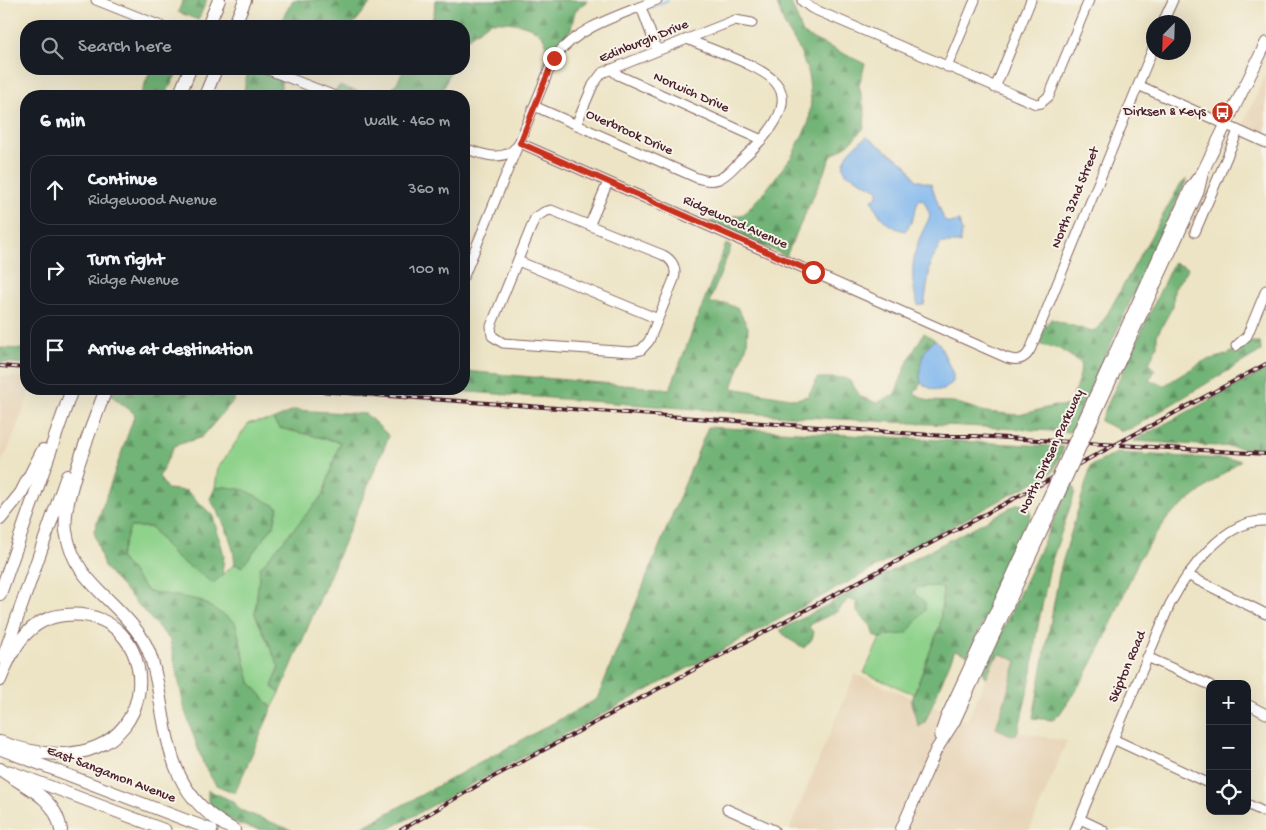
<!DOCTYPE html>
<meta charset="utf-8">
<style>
body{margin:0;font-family:"Gochi Hand",sans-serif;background:#242831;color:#f1f3f6}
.controls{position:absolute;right:15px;bottom:15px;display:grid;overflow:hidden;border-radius:10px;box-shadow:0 5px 20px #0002}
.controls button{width:45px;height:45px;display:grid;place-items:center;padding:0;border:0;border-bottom:1px solid #363941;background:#171b24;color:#f1f3f6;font:25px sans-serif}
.compass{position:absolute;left:1146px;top:15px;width:45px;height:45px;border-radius:50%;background:#171b24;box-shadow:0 5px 20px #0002;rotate:203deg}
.stop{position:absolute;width:15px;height:15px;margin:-11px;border:4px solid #c8321e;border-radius:50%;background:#fff}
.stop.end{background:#c8321e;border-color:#fff;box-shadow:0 1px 5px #0008}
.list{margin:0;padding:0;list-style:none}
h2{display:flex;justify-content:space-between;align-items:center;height:65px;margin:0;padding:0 20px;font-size:21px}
h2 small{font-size:16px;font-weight:400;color:#9ea1a6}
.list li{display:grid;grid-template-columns:32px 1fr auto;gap:15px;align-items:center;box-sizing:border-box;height:70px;margin:0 10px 10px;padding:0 10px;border:1px solid #363941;border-radius:20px}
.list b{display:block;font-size:19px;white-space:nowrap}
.list p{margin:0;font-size:16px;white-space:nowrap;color:#9ea1a6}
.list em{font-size:16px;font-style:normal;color:#9ea1a6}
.icon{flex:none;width:28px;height:28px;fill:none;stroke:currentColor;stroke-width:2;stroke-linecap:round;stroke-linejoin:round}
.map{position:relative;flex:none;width:1266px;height:830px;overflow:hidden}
.search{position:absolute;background:#171b24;box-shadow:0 5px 20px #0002;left:20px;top:20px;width:450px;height:55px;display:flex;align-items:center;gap:12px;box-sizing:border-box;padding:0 18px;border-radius:20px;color:#9ea1a6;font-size:19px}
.panel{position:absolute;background:#171b24;box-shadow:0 5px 20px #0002;left:20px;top:90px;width:450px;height:305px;border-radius:20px}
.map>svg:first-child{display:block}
.built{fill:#e7d4b7}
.green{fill:#8ed28b;stroke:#6c785b}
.forest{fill:url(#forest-firs);stroke:#5e6a51}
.water{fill:#7eb6ee;stroke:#646a8c}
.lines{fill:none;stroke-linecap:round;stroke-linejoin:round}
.stream{stroke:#7eb6ee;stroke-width:2}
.minor-casing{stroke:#836461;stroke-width:11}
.major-casing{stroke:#836461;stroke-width:13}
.highway-casing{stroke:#836461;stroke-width:14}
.minor{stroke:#fff;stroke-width:9}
.major{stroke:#fff;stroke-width:11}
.highway{stroke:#fff;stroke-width:12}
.rail-casing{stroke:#4a1f2b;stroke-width:4}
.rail{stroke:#f7f3e8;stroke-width:2;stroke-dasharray:5.5;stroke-linecap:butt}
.major-bridge-casing{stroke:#836461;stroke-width:13;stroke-linecap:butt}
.major-bridge{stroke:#fff;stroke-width:11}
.route{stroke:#c8321e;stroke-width:6}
.labels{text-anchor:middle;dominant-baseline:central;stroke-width:4;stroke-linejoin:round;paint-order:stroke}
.street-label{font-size:14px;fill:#4a1f2b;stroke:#f7f3e8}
.poi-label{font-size:14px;fill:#4a1f2b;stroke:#f7f3e8;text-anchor:end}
</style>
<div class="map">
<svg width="1266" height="830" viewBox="0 0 1266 830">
<defs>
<pattern id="forest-firs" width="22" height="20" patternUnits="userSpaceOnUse" patternTransform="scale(1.25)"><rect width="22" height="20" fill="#72b477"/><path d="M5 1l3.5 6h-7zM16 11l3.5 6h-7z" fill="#609262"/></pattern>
</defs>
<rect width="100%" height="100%" fill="#f7f3e8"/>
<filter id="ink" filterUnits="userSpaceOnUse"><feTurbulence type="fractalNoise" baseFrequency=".02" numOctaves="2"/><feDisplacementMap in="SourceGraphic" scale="10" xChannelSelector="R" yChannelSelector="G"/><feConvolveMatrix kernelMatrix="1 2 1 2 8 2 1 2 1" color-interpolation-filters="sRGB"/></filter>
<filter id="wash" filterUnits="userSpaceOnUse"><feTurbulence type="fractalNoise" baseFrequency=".0096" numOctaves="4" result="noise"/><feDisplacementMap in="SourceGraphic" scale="20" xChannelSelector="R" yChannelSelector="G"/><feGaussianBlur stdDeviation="1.12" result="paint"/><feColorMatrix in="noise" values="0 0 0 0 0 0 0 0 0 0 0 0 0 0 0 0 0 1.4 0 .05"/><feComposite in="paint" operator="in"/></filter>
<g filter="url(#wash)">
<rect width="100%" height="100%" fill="#ede4c5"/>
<!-- built -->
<path class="built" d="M1266 74V137L1242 127Z
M0 376 26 378V389H31L8 450 0 464Z
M1001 654 1017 661 1005 694 998 728 1067 741 1030 830H789L855 674 967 721 994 660Z"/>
<!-- green -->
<path class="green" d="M273 420 279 428 340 442 323 495 260 568 255 614 279 667 272 687 280 693 272 708 250 682 235 622 199 600 147 591 120 557 130 527H151L174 556 213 582 235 564 242 566 274 525 278 507 226 487 215 488 218 468 249 423Z
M937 586 943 589 940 625 914 694 864 673 880 638 896 634 917 587Z"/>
<!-- forest -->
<path class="forest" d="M183 0H207L198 20 178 12Z
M293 0H373L352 26H278Z
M435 0H588L575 11 571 29 543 66C545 57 548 47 544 39 536 23 505 21 490 22L464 41V26H427L434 15Z
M776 0H790L803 34 865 64 859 85 865 113 864 128 849 144 832 155 786 256 708 222 744 214 766 190 792 156 809 122 811 100 808 72 798 47 784 24Z
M151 69H179L165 96H140Z
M248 69 281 80V88L278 96H243Z
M404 69H451L441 96H341L335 92 339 86C354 90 378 100 392 89 397 84 401 75 404 69Z
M1187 179 1070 432 787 416 430 389H464V371L670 389 726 244 731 247 709 303 728 304 738 309 748 327 747 345 732 388 796 399 808 396 818 378H844L850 381 861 397 877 403 895 394 908 361 924 333 935 340C924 347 918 370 921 383L914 394 929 401 954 402 986 412 1019 415 1054 406H1070L1080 375 1081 363 1060 349 1041 345C1040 335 1044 327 1051 319L1089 331 1096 330 1105 318 1180 185Z
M1173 263 1188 268 1174 290 1173 306 1157 335V345L1149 364 1155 370 1149 381 1165 385 1204 361 1226 355 1248 342H1260L1261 351 1132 428 1122 431 1100 421Z
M0 348 26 349V364L0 362Z
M1266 370V449L1133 441Z
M114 389H192L234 392V400L202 437 174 446 159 477 167 489 187 491 213 516 224 555 222 576 213 583 174 556 151 527H130L120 557 147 591 199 600 235 622 250 682 272 708 235 793 216 785 204 766 185 711 170 640 104 567 94 531 135 414 112 396Z
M294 410 366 414 389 436 280 693 272 687 279 667 255 614 260 568 323 495 340 442 279 428 273 420Z
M708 427 1064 447 1053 472 387 830H357L597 699Z
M1117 453 1241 460 1169 516 1139 559 1105 638 1084 678 1059 715 1052 720 1033 718 1060 570 1091 466Z
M1072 481 1075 492 1050 566 1036 636 1032 672 1018 732 1013 736 996 728 1017 661 1001 654 994 660 986 678 983 672Z
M226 487 245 490 278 507 274 525 242 567 235 564C233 540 223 520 210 499L215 488Z
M1018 504 1028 506 1031 515 1027 529 968 655 955 650 925 722 919 727 911 703 940 625 943 589 937 586 917 587 914 593 925 602V610L906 634 887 635 880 638 875 636 871 626 857 612V602L848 599 838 611 811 624 809 628 814 632 812 639 804 648 787 638 780 630Z
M208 790 232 801 240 810 291 830C252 830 238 830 208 802Z"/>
<!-- water -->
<path class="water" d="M867 137 907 165 916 180 931 184 944 220 949 223 959 221 962 232 960 243H941L931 262 924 305H918C910 281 911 256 922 233 925 226 928 222 930 215L924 201 919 199 911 223 905 231C887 227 878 217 872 199L878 196V190L846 173 843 167C845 153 855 145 867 137Z
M935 340 939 343 953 374V382L944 390C934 391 929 388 921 383 918 369 922 348 935 340Z"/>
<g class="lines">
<!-- stream -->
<path class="stream" d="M652 7 668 0"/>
</g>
</g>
<g filter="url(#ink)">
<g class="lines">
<defs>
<path id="minor" d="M96 0 161 26
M802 1 811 8 1036 104 1041 103 1049 96 1089 0
M641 7 657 50
M1163 22 1173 0
M947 67 975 0
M266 69 335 96
M611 69 618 75 762 140
M1138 85 1266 143
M995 88 1031 0
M534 106 697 178C704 180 711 182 719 179 728 175 735 166 742 159 759 144 797 108 776 83 763 66 709 49 687 39
M576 125 593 85 602 73 735 20 752 23
M520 143 1007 358C1019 362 1026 359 1031 348L1154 46
M464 148C481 154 502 163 516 147
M551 210 663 255C673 260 677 269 674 279L649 341 641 350 631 352 503 343 492 336 491 326 535 218 544 212Z
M590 224 608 182
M1195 232 1238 131
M518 261 658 319
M464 276 554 58C578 26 621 15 657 0
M1236 346 1247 336 1266 290
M1187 575 1266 614
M1147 657 1210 685
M1247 704 1266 714
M1113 739 1210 784
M1247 804 1266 813
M727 809 774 830
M1080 819 1103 830
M1075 830 1170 604C1187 572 1225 518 1266 521"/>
<path id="major" d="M1103 397 1198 192 1202 175
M1094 398 1191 187 1203 171 1266 43
M940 736 946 718 1048 499
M0 749 212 830
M9 771 165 830
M901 830 936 750 954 722 1057 498"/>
<path id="highway" d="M208 26 219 0
M234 26 245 0
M179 96 190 69
M205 96 216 69
M106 389C94 422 61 499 66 531 73 580 113 597 139 634 151 650 154 668 158 687 169 749 172 798 234 830
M0 519 21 493 43 450
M0 594 72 389
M3 658 67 476
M0 680C12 649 28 618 65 615 176 604 169 804 0 742
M0 769C25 788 55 795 61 830"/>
</defs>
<!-- minor casing -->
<use href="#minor" class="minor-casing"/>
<!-- major casing -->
<use href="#major" class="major-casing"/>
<!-- highway casing -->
<use href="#highway" class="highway-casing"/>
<!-- minor -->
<use href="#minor" class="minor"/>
<!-- major -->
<use href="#major" class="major"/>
<!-- highway -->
<use href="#highway" class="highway"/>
<defs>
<path id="rail" d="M0 366 26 368
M292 389 945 436H975L1266 454
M401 830 480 784 1266 364"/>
</defs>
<!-- rail casing -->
<use href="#rail" class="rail-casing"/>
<!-- rail -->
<use href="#rail" class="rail"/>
<defs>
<path id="major-bridge" d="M1057 498 1103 397
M1048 499 1094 398"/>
</defs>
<!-- major-bridge casing -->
<use href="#major-bridge" class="major-bridge-casing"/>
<!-- major-bridge -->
<use href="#major-bridge" class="major-bridge"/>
</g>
</g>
<g class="lines" filter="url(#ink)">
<!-- route -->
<path class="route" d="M554 58 520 143 813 272"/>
</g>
<!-- icons -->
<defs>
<symbol id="bus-disc" viewBox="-11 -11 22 22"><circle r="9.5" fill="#c8321e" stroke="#f7f3e8"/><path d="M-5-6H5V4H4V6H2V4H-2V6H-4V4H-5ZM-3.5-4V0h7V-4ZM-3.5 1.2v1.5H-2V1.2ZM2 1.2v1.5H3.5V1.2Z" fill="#fff"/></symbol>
</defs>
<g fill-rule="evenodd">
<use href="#bus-disc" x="1210" y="100" width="25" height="25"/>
</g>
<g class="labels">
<!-- street labels -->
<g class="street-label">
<text transform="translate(644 42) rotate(-22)">Edinburgh Drive</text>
<text transform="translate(691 93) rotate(24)">Norwich Drive</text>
<text transform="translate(629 133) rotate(24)">Overbrook Drive</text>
<text transform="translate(1076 198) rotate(-68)">North 32nd Street</text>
<text transform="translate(735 223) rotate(24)">Ridgewood Avenue</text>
<text transform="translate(1052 452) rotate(-65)">North Dirksen Parkway</text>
<text transform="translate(1128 667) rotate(-67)">Skipton Road</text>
<text transform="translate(111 775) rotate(21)">East Sangamon Avenue</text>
</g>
<!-- poi labels -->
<g class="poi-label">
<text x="1206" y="112">Dirksen &amp; Keys</text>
</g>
</g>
</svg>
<div class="controls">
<button>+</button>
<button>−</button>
<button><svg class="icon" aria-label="locate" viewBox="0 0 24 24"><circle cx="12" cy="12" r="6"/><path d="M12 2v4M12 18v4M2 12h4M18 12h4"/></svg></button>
</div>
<svg class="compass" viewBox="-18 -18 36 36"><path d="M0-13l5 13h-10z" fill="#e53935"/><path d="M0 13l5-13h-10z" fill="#9ea1a6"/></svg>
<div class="stop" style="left:813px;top:272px"></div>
<div class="stop end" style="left:554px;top:58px"></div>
<div class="search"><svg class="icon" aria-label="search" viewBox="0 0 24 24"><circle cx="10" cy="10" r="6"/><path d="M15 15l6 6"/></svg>Search here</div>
<section class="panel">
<h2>6 min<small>Walk · 460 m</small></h2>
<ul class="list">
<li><svg class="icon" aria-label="ahead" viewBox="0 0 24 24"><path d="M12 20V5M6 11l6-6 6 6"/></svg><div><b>Continue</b><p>Ridgewood Avenue</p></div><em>360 m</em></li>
<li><svg class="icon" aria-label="right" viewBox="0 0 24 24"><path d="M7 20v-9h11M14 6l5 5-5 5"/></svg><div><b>Turn right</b><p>Ridge Avenue</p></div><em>100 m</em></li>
<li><svg class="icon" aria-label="arrive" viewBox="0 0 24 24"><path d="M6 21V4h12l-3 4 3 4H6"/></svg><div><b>Arrive at destination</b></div></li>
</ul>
</section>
</div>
